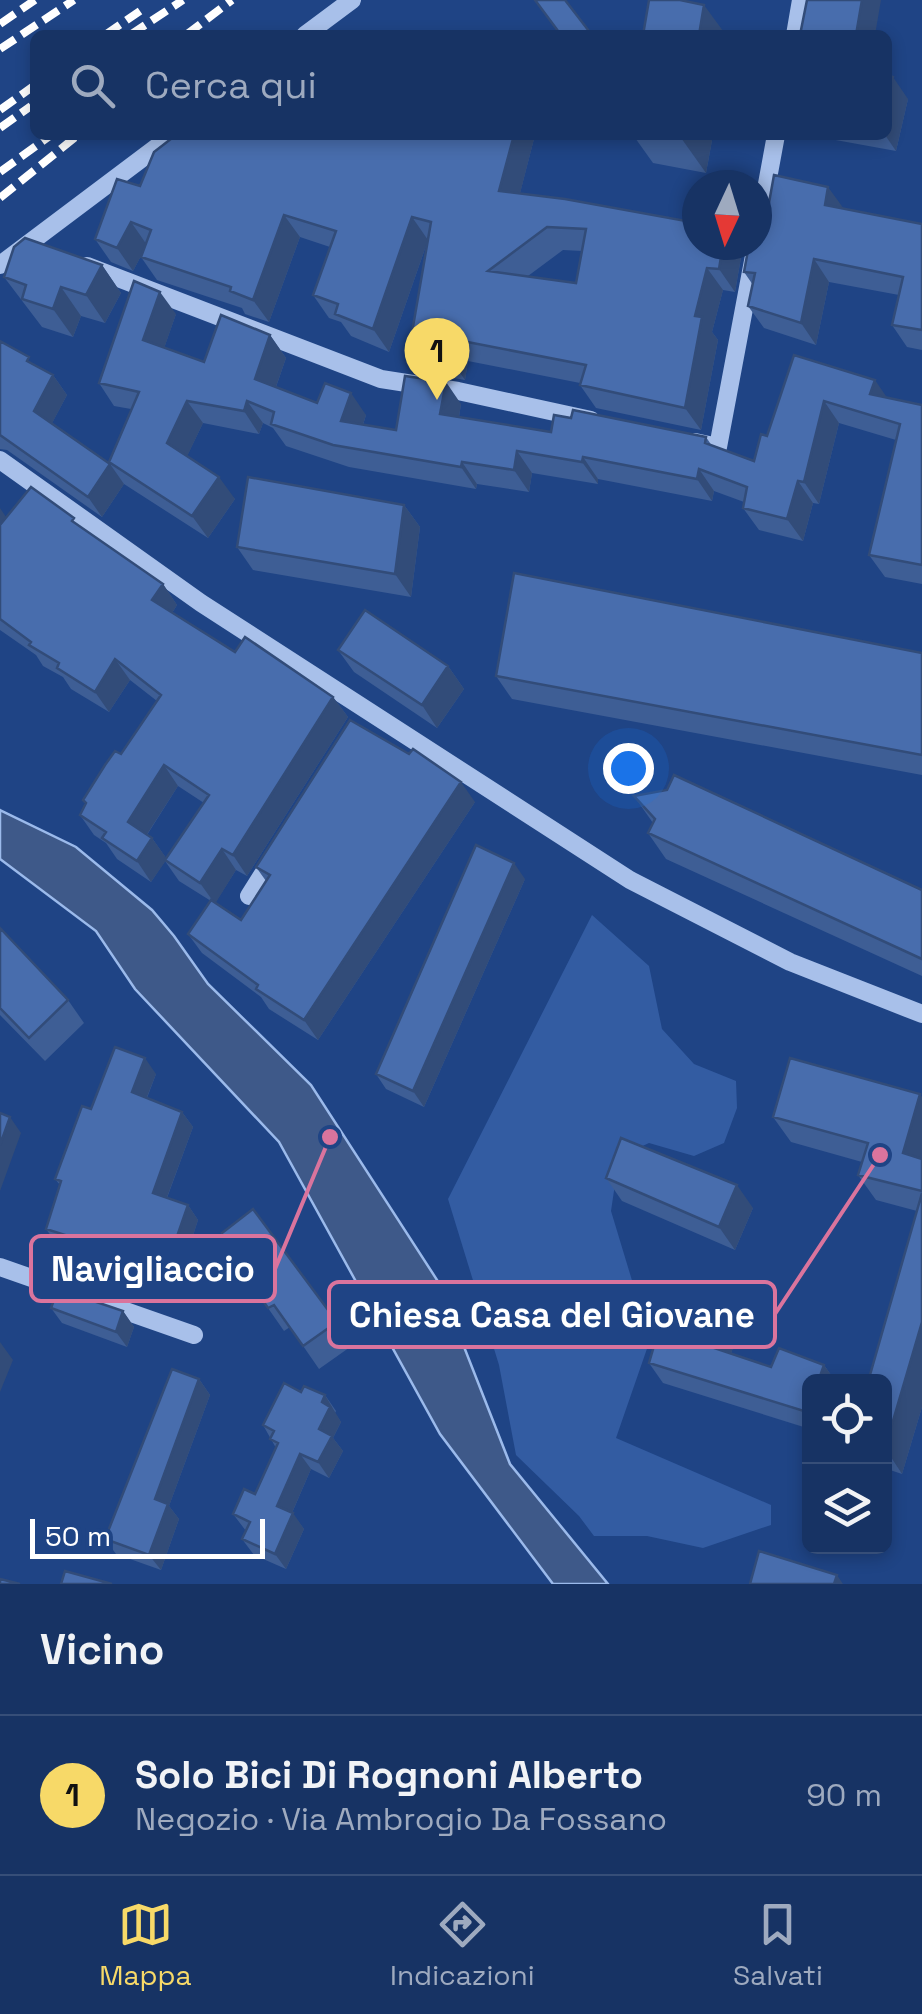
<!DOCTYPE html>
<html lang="it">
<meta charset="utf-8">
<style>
body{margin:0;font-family:"Space Grotesk",sans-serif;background:#203b6a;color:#f1f3f6}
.controls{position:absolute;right:30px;bottom:30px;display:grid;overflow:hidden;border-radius:15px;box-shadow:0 5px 15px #0003}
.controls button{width:90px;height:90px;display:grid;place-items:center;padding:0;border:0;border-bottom:2px solid #364e78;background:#173364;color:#f1f3f6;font:50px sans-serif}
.compass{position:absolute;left:682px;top:170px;width:90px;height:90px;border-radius:50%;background:#173364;box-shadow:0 5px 15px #0003;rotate:184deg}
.scale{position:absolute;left:30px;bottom:25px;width:235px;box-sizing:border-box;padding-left:10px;border:5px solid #fff;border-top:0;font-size:28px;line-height:35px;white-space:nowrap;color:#fff;-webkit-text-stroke:8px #1f4485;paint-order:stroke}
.you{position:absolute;left:628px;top:768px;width:35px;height:35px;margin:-25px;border:8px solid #fff;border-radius:50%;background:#1a73e8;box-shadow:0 0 0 15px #1a73e833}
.badge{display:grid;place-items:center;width:65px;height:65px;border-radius:50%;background:#f7d968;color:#111;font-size:32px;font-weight:700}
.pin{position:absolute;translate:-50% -82px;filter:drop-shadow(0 2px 5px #0008)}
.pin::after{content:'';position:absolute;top:52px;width:35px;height:30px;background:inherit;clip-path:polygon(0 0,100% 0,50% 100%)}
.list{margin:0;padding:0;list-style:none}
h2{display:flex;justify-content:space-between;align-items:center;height:130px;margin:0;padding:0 40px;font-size:42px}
h2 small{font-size:32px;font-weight:400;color:#9eaabf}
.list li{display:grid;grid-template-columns:65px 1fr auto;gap:30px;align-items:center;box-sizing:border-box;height:160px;padding:0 40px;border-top:2px solid #364e78}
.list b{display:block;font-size:38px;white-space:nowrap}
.list p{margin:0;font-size:32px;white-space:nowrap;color:#9eaabf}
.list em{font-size:32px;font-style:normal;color:#9eaabf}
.icon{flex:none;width:55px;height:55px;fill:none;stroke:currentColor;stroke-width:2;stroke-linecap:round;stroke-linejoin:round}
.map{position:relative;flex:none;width:922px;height:1584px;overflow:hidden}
.search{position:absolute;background:#173364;box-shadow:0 5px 15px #0003;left:30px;right:30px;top:30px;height:110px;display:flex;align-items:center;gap:25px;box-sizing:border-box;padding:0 35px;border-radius:15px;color:#9eaabf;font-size:38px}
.sheet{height:290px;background:#173364}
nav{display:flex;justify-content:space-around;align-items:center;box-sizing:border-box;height:140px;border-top:2px solid #364e78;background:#173364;font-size:28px;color:#9eaabf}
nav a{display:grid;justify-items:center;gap:5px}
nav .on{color:#f7d968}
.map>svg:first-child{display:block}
.green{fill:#335ca2}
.water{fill:#3e5989;stroke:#9bbaeb;stroke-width:2.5}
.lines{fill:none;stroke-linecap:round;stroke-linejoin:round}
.minor{stroke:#a8c0ea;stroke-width:18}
.rail{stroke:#fff;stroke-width:8;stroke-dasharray:18 8;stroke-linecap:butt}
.wall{fill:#3e5e95;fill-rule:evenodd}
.shaded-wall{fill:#324c79}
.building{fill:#486dad;stroke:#324c79;stroke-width:2.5;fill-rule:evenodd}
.leader{fill:none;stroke:#da749d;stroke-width:4}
.callout-dot{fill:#da749d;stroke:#1f4485;stroke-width:4}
.callout{fill:#1f4485;stroke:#da749d;stroke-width:4}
.callout-label{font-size:35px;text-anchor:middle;font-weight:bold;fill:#fff}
</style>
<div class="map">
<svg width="922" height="1584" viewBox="0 0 922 1584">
<rect width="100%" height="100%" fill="#1f4485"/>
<!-- green -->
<path class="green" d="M592 915 649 966 662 1029 694 1064 736 1081 737 1108 724 1143 694 1156 649 1143 619 1157 611 1211 650 1340 616 1438 771 1505V1525L703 1548 647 1536H594L579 1516 516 1455 499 1365 448 1199Z"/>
<!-- water -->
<path class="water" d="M0 810 76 847 152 910 174 936 208 984 311 1085 439 1283 510 1464 608 1584H553L440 1434 279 1142 135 989 96 931 0 859Z"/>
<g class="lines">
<!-- minor -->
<path class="minor" d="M305 35 352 0
M795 35 801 0
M757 238 776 135
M0 265 173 135
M87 266 381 379 458 391 591 420
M695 442 718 447 756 245
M0 460 201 603 630 880 790 962 922 1014
M249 896 273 858
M0 1267 194 1335"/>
<!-- rail -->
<path class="rail" d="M0 24 35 0
M105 35 140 11
M130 35 183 0
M186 35 232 0
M0 49 74 0
M0 110 35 85
M0 128 31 106
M0 172 51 135
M0 198 78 135"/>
</g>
<!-- wall -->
<path class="wall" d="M908 99 896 151 808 135H887Z
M176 135H535L520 193 742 252 735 292 723 290 712 332 718 340 701 430 596 408 580 385V383L468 361 465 380 425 373 409 350 427 243 389 352 351 336 341 322 329 318 313 295 330 247 300 237 269 322 245 314 242 308 157 280 141 257 143 252 133 271 111 262 95 239 140 186ZM563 250 582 251 576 283 528 276Z
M633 135H713L706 173 653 163Z
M844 209 922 224V350L907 347 892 325 899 295 829 282 816 345 764 328 748 306 753 285 744 272 763 236Z
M102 265 121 293 105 323 81 316 73 337 42 327 4 277Z
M176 314 164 348 204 362 270 335 286 358 276 387 317 403 366 415 363 425 396 430 461 404 459 417 551 432 706 437 712 446 754 461 767 436 794 355 887 398 922 405V584L885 577 869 555 896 440 839 423 819 504 813 503 803 541 759 530 743 508 744 502 714 491 712 501 598 479V484L532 473 529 492 477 484 476 489 349 467 286 446 273 428 263 423 259 434 203 423 187 456 235 499 208 538 124 484 102 517 7 450 0 449V341L34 365 53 375 67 395 52 423 110 464 131 409 114 406 99 383Z
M404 505 420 527 411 597 253 570 237 547Z
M0 525 81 528 163 584 177 605 172 613 235 652 333 697 348 717 247 876 236 870 215 903 241 920 266 881 256 867 475 802 318 1040 269 1009 261 997 202 953 188 934 211 901 179 881 165 861 151 882 117 859 106 843 94 835 80 815 86 804 83 800 121 754 157 701 130 680 109 712 71 689 63 677 43 666 36 655 0 630ZM178 786 204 803 166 858 152 838 147 835Z
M338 650 448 666 464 689 437 728 354 672Z
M922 653V775L512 699 496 676Z
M634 796 922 890V976L666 859 648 833 653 823Z
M525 879 424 1107 386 1089 376 1074Z
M0 928 68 1000 84 1023 45 1061 0 1015Z
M156 1074 147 1098 182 1112 193 1127 167 1198 188 1205 198 1220 176 1287 132 1271 129 1267 57 1244 46 1229 60 1185 55 1179 91 1109Z
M922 1097V1407L902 1474 884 1468V1382L917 1211 876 1200 858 1175 862 1162 791 1142 773 1117Z
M606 1178 753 1208 735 1250 622 1201Z
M222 1233 337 1322 353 1345 319 1369 290 1327 284 1331 254 1288 259 1283Z
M51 1308 123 1311 134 1327 127 1347 62 1323Z
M741 1320 731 1354 771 1367 824 1365 836 1382H810V1429L663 1383 649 1363Z
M199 1379 210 1395 169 1506 179 1519 161 1570 116 1554 105 1539Z
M301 1392 325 1395 336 1411 335 1413 341 1422 333 1438 343 1451 329 1478 311 1469 292 1513 304 1529 286 1569 254 1555 242 1539 246 1531 233 1514 255 1494 276 1448 263 1425Z"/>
<!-- shaded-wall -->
<path class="shaded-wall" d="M862 0H881L875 35H856Z
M704 5 726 35H699Z
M893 77 908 99 896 151 885 135H887V102Z
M514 135H535L515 213 499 191Z
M679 135H713L706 173Z
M828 187 844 209 825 205Z
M284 215 300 237 269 322 253 300Z
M412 217 428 240 389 352 373 329Z
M131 222 147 245 133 271 117 248Z
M723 245H737L742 252 735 292 719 269Z
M814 259 829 282 816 345 801 323Z
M102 265 121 293 105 323 86 295Z
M707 268 723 290 712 332 718 340 701 430 685 408 695 316Z
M61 287 81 316 73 337 53 309Z
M160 292 176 314 159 363 143 340Z
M270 335 286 358 271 401 255 379Z
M452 339 468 361 465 380 449 357Z
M53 375 67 395 48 431 34 411Z
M875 380 890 402 870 394Z
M446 382 461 404 456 436 440 414Z
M351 393 366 415 357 443 341 421Z
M187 401 203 423 183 465 167 443Z
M247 401 263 423 259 434 244 411Z
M824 401 839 423 819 504 804 482Z
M517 451 532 473 529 492 514 470Z
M583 457 598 479V484L582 462Z
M462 462 477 484 476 489 461 467Z
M110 464 124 484 102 517 88 497Z
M699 469 714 491 712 501 697 479Z
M219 477 235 499 208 538 192 516Z
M798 481 813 503 803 541 787 519Z
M404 505 420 527 411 597 395 574Z
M0 508 6 517 0 524Z
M163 584 177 605 167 621 152 600Z
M115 659 130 680 109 712 95 692Z
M448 666 464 689 437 728 422 705Z
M333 697 348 717 247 876 233 855Z
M164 765 178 786 142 842 128 822Z
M461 782 475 802 318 1040 304 1020Z
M152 838 167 859 151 882 137 861Z
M222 849 236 870 215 904 200 883Z
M514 863 525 879 424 1107 413 1091Z
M145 1058 156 1074 143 1107 132 1092Z
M920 1094 922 1097V1174L903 1153Z
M182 1112 193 1127 163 1208 153 1193Z
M10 1117 21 1133 0 1191V1145Z
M737 1185 753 1208 735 1250 719 1227Z
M188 1205 198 1220 176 1287 165 1271Z
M727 1301 741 1320 727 1368 714 1348Z
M123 1311 134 1327 127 1347 116 1332Z
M922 1322V1407L902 1474 885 1448Z
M0 1342 13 1360 0 1392Z
M824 1365 836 1382H818Z
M199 1379 210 1395 169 1506 179 1519 161 1570 149 1555 155 1499Z
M325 1395 341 1422 333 1438 343 1451 329 1478 318 1462 322 1402Z
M300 1454 311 1469 288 1522 277 1506Z
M293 1513 304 1529 286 1569 275 1554Z
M837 1575 843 1584H834Z"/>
<!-- building -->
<path class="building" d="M535 0H565L592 35H561Z
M649 0H680L704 5 699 35H643Z
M807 0H862L856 35H800Z
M887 75 893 77 887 102Z
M176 135H514L499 191 565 199 697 223V245H723L719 269 707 268 695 316 702 317 685 408 580 385 586 365 452 339 449 357 409 350 431 222 412 217 373 329 335 314 338 304 313 295 336 231 284 215 253 300 230 291 231 287 141 257 151 230 131 222 117 248 95 239 117 179 140 186 154 152ZM547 227 586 229 576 283 488 271Z
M774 175 828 187 825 205 922 224V330L892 325 903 277 814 259 801 323 748 306 755 273 744 272 749 245H757V235L763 236Z
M25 238 102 265 86 295 61 287 53 309 22 299 26 285 4 277 14 247Z
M134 281 160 292 143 340 204 362 221 315 270 335 255 379 317 403 325 383 351 393 341 421 396 430 405 376 446 382 440 414 551 432 554 415 571 418 573 410 706 437 705 443 754 461 761 434 767 436 794 355 875 380 870 394 922 405V565L869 555 900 424 824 401 804 482 798 481 787 519 743 508 747 487 699 469 697 479 583 457 582 462 517 451 514 470 462 462 461 467 333 445 271 424 274 412 247 401 244 411 187 401 167 443 219 477 192 516 109 462 139 392 99 383Z
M0 341 29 357 27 361 53 375 34 411 110 464 88 497 0 435Z
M248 477 404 505 395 574 237 547Z
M31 487 74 518 72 521 163 584 152 600 235 652 245 637 333 697 233 855 222 849 200 883 165 860 209 795 164 765 128 822 152 838 137 861 102 838 106 832 80 815 86 803 83 800 105 765 115 751 121 754 161 695 115 659 95 692 57 668 59 663 29 645 31 642 0 619V525Z
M514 573 922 653V755L496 676Z
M365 610 448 666 422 705 338 650Z
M350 720 409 754 413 749 461 782 304 1020 256 989 258 985 188 934 211 900 241 920 270 875 256 867Z
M674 775 922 890V959L648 833 655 819 634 796 667 790Z
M476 845 514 863 413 1091 376 1074Z
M0 928 68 1000 29 1038 0 1008Z
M115 1047 145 1058 132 1092 182 1112 153 1193 188 1205 165 1271 121 1256 122 1253 46 1229 61 1181 55 1179 82 1106 91 1109Z
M790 1058 920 1094 903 1153 922 1159V1191L858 1175 868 1143 773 1117Z
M0 1113 10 1117 0 1145Z
M621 1138 737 1185 719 1227 606 1178Z
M922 1193V1322L885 1448 884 1382H868Z
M253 1209 337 1322 303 1346 274 1305 268 1308 254 1288 260 1282 222 1233Z
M58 1289 123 1311 116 1332 51 1308Z
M699 1292 727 1301 714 1348 771 1367 779 1348 824 1365 818 1382H810V1405L807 1412 649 1363 656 1339 683 1347Z
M172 1369 199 1379 155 1499 168 1504 149 1555 105 1539Z
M284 1383 301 1392 304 1386 325 1395 322 1402 330 1407 319 1429 332 1436 318 1462 300 1454 277 1506 293 1513 275 1554 242 1539 250 1522 233 1514 244 1489 255 1494 278 1443 270 1439 274 1431 263 1425Z
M759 1551 837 1575 834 1584H750Z
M65 1571 112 1584H61Z
M0 1579 20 1584H0Z"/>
<!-- callouts -->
<path class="leader" d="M330 1137L275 1269M880 1155L775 1314"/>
<g class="callout-dot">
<circle cx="330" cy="1137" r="10"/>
<circle cx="880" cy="1155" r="10"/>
</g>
<g class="callout">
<rect x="31" y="1236" width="244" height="65" rx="10"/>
<rect x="329" y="1282" width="446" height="65" rx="10"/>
</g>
<g class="callout-label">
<text x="153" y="1281">Navigliaccio</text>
<text x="552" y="1327">Chiesa Casa del Giovane</text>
</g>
</svg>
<div class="controls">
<button><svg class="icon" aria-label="locate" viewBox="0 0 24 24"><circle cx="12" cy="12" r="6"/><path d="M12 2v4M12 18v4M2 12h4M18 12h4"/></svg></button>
<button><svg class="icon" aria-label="layers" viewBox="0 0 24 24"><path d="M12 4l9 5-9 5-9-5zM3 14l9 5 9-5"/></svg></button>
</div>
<svg class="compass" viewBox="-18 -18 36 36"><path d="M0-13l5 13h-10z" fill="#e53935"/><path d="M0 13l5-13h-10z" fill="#9eaabf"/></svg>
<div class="scale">50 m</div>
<div class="you"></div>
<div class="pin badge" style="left:437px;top:400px">1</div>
<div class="search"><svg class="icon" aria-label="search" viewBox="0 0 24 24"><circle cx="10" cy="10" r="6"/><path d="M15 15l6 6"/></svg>Cerca qui</div>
</div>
<section class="sheet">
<h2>Vicino<small></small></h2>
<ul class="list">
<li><span class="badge">1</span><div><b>Solo Bici Di Rognoni Alberto</b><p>Negozio · Via Ambrogio Da Fossano</p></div><em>90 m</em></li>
</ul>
</section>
<nav>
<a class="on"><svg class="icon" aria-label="map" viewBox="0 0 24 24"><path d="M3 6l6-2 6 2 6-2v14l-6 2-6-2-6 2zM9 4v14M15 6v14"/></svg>Mappa</a>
<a><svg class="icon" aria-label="directions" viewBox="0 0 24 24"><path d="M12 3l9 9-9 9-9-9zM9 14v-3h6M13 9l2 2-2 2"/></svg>Indicazioni</a>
<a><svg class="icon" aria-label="saved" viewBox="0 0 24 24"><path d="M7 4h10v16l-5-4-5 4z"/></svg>Salvati</a>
</nav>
